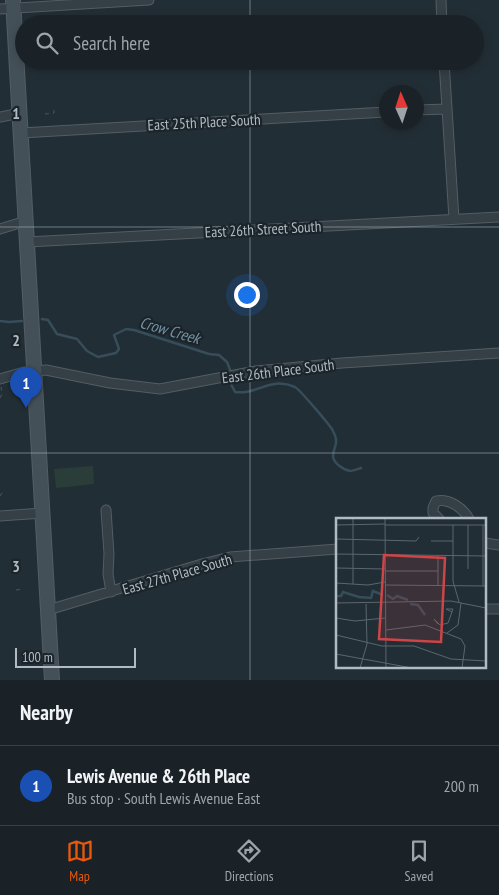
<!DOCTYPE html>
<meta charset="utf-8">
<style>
body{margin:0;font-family:"PT Sans Narrow",sans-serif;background:#232a30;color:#f1f3f6}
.compass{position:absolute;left:379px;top:85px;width:45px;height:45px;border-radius:50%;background:#1a2228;box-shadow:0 2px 8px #0003;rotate:357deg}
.scale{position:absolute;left:15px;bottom:12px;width:121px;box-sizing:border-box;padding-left:5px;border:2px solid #b0bbc2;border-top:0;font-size:14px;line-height:18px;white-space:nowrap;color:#b0bbc2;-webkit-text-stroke:4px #1b242a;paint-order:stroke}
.you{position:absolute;left:246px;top:294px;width:18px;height:18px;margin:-12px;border:4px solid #fff;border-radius:50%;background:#1a73e8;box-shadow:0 0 0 8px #1a73e833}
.badge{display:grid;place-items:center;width:32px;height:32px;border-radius:50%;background:#ea580c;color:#fff;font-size:16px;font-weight:700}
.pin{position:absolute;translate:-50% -41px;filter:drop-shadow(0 1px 2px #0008)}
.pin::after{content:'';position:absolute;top:26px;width:18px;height:15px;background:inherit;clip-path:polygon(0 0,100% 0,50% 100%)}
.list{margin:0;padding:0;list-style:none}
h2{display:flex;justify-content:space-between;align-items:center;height:65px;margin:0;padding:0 20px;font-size:21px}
h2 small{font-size:16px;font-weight:400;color:#9fa4a8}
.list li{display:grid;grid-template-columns:32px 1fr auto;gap:15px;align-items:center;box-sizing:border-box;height:80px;padding:0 20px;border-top:1px solid #383f45}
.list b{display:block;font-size:19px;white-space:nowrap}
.list p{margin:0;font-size:16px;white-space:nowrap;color:#9fa4a8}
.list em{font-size:16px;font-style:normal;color:#9fa4a8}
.icon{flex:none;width:28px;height:28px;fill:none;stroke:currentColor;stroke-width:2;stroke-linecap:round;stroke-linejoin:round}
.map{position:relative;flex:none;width:499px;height:680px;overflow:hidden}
.search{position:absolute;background:#1a2228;box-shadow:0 2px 8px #0003;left:15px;right:15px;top:15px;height:55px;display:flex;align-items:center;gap:12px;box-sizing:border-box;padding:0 18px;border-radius:28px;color:#9fa4a8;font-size:19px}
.sheet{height:145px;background:#1a2228}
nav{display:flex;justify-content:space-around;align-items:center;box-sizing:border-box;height:70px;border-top:1px solid #383f45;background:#1a2228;font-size:14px;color:#9fa4a8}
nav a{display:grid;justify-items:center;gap:2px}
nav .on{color:#ea580c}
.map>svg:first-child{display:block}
.green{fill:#2a3d38}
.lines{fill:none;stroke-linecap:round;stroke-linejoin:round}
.stream{stroke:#374d5a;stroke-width:2.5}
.minor-casing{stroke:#535d63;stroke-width:11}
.secondary-casing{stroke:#535d63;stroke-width:16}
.path{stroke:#485958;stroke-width:1;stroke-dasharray:4 4;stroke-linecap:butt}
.minor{stroke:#353f46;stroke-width:9}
.secondary{stroke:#445058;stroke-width:14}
.grid{fill:none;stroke:#b0bbc2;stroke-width:1;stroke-opacity:0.55}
.labels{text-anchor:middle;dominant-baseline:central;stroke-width:4.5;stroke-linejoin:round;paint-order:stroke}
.street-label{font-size:15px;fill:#b0bbc2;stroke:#1b242a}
.water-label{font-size:16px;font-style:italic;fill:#7391a3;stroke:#1b242a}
.inset-river{fill:none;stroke:#374d5a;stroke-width:2.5}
.inset-road{fill:none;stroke:#5b666d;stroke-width:1}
.view{fill:#ce4547;fill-opacity:0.15;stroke:#ce4547;stroke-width:2.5}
.inset-edge{fill:none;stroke:#b0bbc2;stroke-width:2.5}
.grid-label{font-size:16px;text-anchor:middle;font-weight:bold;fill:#b0bbc2;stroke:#1b242a;stroke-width:4.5;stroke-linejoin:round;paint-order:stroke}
</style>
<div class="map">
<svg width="499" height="680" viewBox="0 0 499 680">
<rect width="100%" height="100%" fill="#222e35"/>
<!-- green -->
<path class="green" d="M93 466 94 484 56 488 54 469Z"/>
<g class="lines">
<!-- stream -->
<path class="stream" d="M42 319 48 320 57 334 77 339 87 351 98 357 116 353 119 349 114 335 126 329 134 330 209 354 219 355 227 362 231 372
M0 321 9 322 22 321
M231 384 235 392C258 395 270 376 295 387 299 389 331 426 333 431 340 444 333 447 333 456 333 463 344 470 350 471 353 471 358 469 361 468"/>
<defs>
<path id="minor" d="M441 0 442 24
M0 9 149 0
M444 61 454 219
M416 110 447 109
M0 117 20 113
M21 133 386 112
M0 229 26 221
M27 242 499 217
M0 379 24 372 46 370 110 383 160 389 256 371 342 363 499 353
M106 510 109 554 108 574 111 592
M0 516 43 513
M439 519 433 513V508L436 501C449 498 463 508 469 519
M485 543 499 545
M485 609H499
M48 610 202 564 230 557 338 549"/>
<path id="secondary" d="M13 0 52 680"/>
</defs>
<!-- minor casing -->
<use href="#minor" class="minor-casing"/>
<!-- secondary casing -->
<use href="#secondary" class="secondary-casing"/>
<!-- path -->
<path class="path" d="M38 20 50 24
M45 114 54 113V109
M0 398 2 394 1 387
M0 496 4 490
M16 590 24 589"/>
<!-- minor -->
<use href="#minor" class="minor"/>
<!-- secondary -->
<use href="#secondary" class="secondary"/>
</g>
<!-- grid -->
<path class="grid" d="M250 0V24M250 61V680M0 227H499M0 453H499"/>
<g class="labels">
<!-- street labels -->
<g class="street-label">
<text transform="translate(204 122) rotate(-3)">East 25th Place South</text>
<text transform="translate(263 229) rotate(-3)">East 26th Street South</text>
<text transform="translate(278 371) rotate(-7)">East 26th Place South</text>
<text transform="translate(177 574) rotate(-16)">East 27th Place South</text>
</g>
<!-- water labels -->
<g class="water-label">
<text transform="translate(170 330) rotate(16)">Crow Creek</text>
</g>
</g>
<!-- overview -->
<g transform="translate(336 518)">
<rect width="150" height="150" fill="#222e35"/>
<path class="inset-river" d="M51 77 57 81 61 78 72 82M0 78H5L7 74 23 79 35 80 37 73 47 77M74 86 82 87 89 97"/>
<path class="inset-road" d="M17 0V66M49 0 50 150M0 7 49 6M49 7H150M117 7V63L123 84M132 7V51M147 7V68M0 21 80 23 83 19M95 23H117M0 36 150 38M102 38V67M0 50 49 51M49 53H102M0 65 32 67 49 64M49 67 150 68M0 85 115 83 150 90M0 100 19 103 49 100M102 106 98 101 104 107 112 105 117 91H110L116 94M50 112 89 107 125 121 129 128 126 150M111 115 122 107 125 85M0 117 46 128H78L115 141 150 143M0 136 76 150M24 150 31 126 30 86"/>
<path class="view" d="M48 37 109 40 105 124 43 121Z"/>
<rect width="150" height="150" class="inset-edge"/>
</g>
<g class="grid-label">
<text x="16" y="119">1</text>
<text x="16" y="346">2</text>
<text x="16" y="572">3</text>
</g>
</svg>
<svg class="compass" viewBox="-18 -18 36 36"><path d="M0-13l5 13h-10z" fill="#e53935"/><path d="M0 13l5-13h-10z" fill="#9fa4a8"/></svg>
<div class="scale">100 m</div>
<div class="you"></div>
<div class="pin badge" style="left:26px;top:408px;background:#1a4fb4">1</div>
<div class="search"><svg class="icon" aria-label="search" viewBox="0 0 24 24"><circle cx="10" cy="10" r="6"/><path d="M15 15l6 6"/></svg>Search here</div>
</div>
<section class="sheet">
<h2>Nearby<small></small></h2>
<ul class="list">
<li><span class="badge" style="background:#1a4fb4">1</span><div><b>Lewis Avenue &amp; 26th Place</b><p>Bus stop · South Lewis Avenue East</p></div><em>200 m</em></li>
</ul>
</section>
<nav>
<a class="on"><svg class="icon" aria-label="map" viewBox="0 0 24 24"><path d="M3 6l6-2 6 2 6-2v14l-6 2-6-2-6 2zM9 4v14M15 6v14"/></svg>Map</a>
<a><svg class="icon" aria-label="directions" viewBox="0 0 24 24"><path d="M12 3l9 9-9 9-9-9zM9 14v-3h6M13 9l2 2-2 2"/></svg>Directions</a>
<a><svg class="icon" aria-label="saved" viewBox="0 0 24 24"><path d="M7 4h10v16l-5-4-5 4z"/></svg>Saved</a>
</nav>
